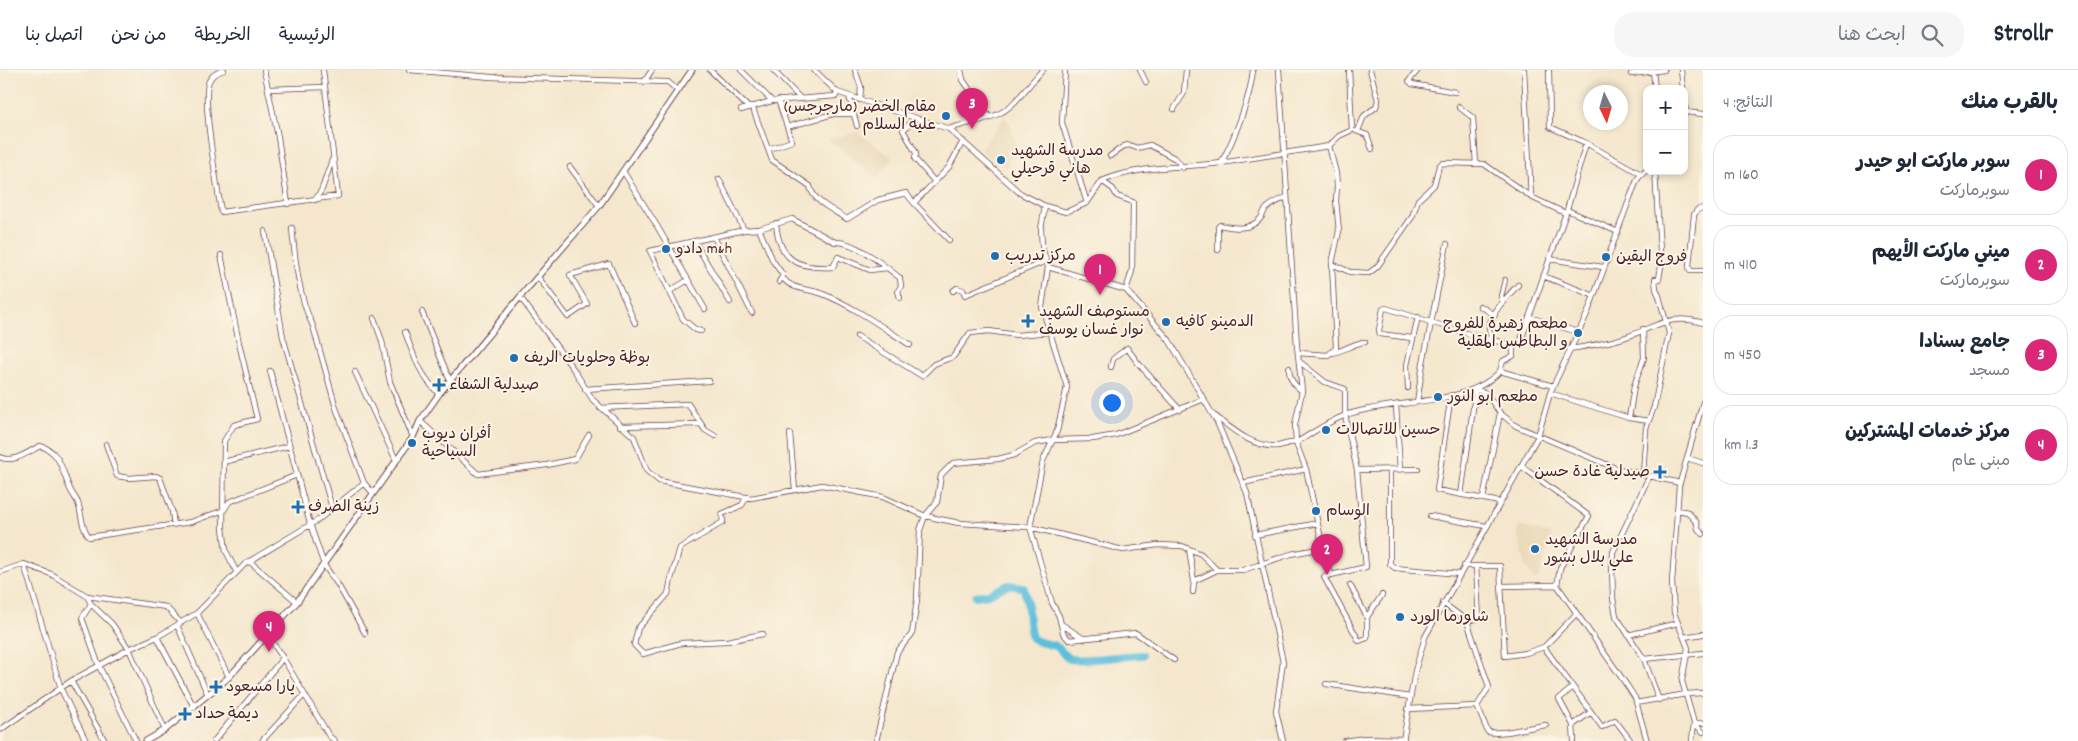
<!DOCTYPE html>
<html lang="ar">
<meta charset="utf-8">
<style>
body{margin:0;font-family:Dekko,"Playpen Sans Arabic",sans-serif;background:#f6f6f7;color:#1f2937;direction:rtl}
.controls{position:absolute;right:15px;top:15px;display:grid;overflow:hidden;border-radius:10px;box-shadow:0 2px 8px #0003}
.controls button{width:45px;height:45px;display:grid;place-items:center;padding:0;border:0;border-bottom:1px solid #e0e1e3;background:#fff;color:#1f2937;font:25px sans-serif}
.compass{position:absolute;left:1583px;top:15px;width:45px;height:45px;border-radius:50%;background:#fff;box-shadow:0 2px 8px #0003;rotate:175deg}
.you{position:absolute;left:1111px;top:332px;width:18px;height:18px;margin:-12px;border:4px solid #fff;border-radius:50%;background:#1a73e8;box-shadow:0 0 0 8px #1a73e833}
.badge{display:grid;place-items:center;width:32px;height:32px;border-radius:50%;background:#db2777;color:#fff;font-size:16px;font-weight:700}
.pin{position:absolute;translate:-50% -41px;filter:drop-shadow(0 1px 2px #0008)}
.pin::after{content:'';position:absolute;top:26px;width:18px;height:15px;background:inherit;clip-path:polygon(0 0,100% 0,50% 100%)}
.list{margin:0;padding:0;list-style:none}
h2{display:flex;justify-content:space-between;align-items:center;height:65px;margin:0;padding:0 20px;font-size:21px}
h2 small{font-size:16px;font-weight:400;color:#747a83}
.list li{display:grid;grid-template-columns:32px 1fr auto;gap:15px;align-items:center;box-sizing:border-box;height:80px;margin:0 10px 10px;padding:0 10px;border:1px solid #e0e1e3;border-radius:20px}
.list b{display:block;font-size:19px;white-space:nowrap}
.list p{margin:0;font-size:16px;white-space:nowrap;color:#747a83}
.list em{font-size:16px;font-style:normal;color:#747a83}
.icon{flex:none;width:28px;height:28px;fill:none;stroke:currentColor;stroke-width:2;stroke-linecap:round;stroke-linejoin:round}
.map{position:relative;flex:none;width:1703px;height:671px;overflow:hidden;direction:ltr}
header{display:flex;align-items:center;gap:30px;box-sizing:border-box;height:70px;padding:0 25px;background:#fff;border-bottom:1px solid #e0e1e3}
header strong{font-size:24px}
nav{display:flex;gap:28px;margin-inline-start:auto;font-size:18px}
.search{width:350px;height:45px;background:#f6f6f7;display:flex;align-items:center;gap:12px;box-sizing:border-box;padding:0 18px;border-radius:20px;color:#747a83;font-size:19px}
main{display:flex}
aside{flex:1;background:#fff}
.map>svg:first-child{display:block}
.built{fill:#ead9ba}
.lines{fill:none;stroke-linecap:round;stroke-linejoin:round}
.river{stroke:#5dbfdb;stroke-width:8}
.minor-casing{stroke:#643d43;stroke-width:6}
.tertiary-casing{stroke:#643d43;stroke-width:7}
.minor{stroke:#fff;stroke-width:4.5}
.tertiary{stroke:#fff;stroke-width:5}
.poi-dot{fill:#1f6fb2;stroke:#fcf5e5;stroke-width:2}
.labels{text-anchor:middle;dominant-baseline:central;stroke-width:4;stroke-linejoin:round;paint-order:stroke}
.poi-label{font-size:16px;fill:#4a1f2b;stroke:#fcf5e5;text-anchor:start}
</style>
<header>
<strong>Strollr</strong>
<div class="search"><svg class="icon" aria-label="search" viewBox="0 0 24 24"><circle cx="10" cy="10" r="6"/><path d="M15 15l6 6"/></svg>ابحث هنا</div>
<nav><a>الرئيسية</a><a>الخريطة</a><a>من نحن</a><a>اتصل بنا</a></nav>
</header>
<main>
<aside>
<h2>بالقرب منك<small>النتائج: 4</small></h2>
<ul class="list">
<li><span class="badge">1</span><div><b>سوبر ماركت ابو حيدر</b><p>سوبرماركت</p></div><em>160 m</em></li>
<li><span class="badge">2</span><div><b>ميني ماركت الأيهم</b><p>سوبرماركت</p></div><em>410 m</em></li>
<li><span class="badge">3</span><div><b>جامع بسنادا</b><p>مسجد</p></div><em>450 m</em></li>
<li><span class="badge">4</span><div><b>مركز خدمات المشتركين</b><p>مبنى عام</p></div><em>1.3 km</em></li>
</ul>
</aside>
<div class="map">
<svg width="1703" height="671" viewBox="0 0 1703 671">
<rect width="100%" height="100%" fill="#fcf5e5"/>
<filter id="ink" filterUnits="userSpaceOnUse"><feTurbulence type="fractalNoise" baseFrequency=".02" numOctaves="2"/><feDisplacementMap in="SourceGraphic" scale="10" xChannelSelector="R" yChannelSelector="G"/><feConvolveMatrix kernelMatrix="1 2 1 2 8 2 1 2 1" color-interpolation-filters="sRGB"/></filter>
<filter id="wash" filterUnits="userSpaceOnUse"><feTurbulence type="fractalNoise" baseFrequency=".0096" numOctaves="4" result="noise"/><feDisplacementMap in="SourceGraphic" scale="20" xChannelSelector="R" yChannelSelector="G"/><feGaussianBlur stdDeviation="1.12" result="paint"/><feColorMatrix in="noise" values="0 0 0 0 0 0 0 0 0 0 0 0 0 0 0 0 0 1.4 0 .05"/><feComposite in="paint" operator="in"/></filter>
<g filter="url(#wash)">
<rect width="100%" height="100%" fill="#f4e7cd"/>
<!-- built -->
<path class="built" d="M1005 46 1012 58 1018 82 1008 92 1010 96 1006 99 980 80Z
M858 62 893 88 877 109 828 69Z
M1519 456 1551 464 1539 509 1534 510 1525 494 1517 461Z"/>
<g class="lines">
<!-- river -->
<path class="river" d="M976 526 989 524 1008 515 1023 517C1030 531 1027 552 1032 568 1042 575 1050 573 1057 577 1062 580 1064 586 1068 588 1076 593 1128 585 1142 585"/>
</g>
</g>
<g filter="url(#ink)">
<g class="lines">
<defs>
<path id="minor" d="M224 0C218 2 211 5 209 11 201 29 218 118 221 142L338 126 323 0
M264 0 278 67 288 134
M409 0 491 7 668 12 677 20
M710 0 748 37
M741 0 772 31
M773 0 800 28
M814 0 837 22 949 59 1020 123 1045 136 1066 142 1087 133 1102 111 1113 119 1117 126 1133 132 1132 201 1126 220
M855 0 861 17 860 30
M961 0 963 10 990 48
M1065 0 1062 53 1087 133
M1140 0 1146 12
M1279 0 1297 276 1302 321 1295 355 1296 373 1306 399 1323 478 1331 505 1324 507 1325 509 1359 571 1367 568V547L1350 515
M1418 0 1409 11 1412 14 1455 22
M1524 0 1531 127
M1549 0 1550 57 1586 73 1641 104
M1681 0 1683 19
M1653 1 1655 19
M1631 4 1664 0
M644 12 652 0
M269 19 325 17
M849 26 857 56
M1684 29 1686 42 1684 45
M752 36 772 90 810 116C812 131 835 141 847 149L878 130 906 123 914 133
M1459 37 1473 48 1476 94
M1174 39 1184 23 1186 0
M741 40 772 31 836 26 837 22
M1686 42 1703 44
M916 48 903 60 916 83 915 89 935 112
M787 57 833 44H854
M949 59C966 53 987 51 1002 42 1017 34 1030 12 1043 0
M1356 61 1367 65 1372 79
M1358 61 1364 46 1376 37 1378 30 1370 0
M769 79 792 71 778 30
M1110 86 1124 76 1129 75 1137 78 1150 75 1176 89 1183 98
M1221 93 1329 76 1339 66 1352 60 1349 0
M570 97 599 136
M623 101 657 156 705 239
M719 109 744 160
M1102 111C1140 95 1181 98 1221 93 1234 70 1251 26 1253 0
M315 130 322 119 332 90
M1045 136 1041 159 1042 177 1048 197 1042 237 1067 317 1057 361 1043 391 1030 457 1052 533 1059 546 1063 563 1069 570 1136 563 1174 590
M1703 138 1697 140 1694 145 1689 196 1690 201H1703
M1567 140 1618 162
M776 153C779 191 798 199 833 197L838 187 870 200 887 198
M292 158C295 189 299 229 313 256L336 338 364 413 373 423
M759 159 773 191 783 205 779 212
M265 161 283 267 332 438
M714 167 752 243
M949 170 914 133 949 97 963 71
M694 171 730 232
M1218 180V157L1220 155C1233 158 1249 161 1260 149 1263 146 1263 142 1266 139 1272 133 1280 130 1287 127
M221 185 239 273 257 349 234 355 224 371 223 458 226 481 236 501
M1549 189 1603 197
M1332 194 1350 202 1369 203 1377 197 1412 147 1418 130 1434 115 1439 96 1442 93 1484 94 1531 127 1565 143
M1048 197 1126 220 1169 270 1217 352 1247 423 1283 592 1276 641 1283 671
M1543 206 1592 225
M538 207 568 247 587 234 570 205 609 194 635 253
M782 207C792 221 809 218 823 224 855 237 882 257 910 275
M670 221 688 210
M953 221 957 218 963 220 965 225 1046 191
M520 227 574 300 593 330 634 367 647 401 659 411 751 428 822 415 883 427 925 446 959 453 1030 457 1123 480 1158 475 1182 476 1201 484 1217 500H1243L1291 484 1323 478
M1503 232 1501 226 1505 210
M1480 236 1495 245
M422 242 450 311
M1529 247 1578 262
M374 248 382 271 390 312 413 367
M701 261 696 260 683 249 650 181 744 160 759 159 792 149 835 172C854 170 885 196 900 208L901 216 898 221 900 228
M405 262C414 287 420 305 439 324
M857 266 922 306 934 294 953 287 970 263 989 261 1017 265 1050 262
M1412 268 1380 264 1379 260 1383 239 1386 238 1472 265 1513 275 1518 274 1521 270 1567 140 1586 73
M1492 269C1491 266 1489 261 1489 258 1491 242 1508 226 1518 215
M1569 279C1590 276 1610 273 1629 266 1657 256 1672 243 1703 253
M1298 283 1328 285 1336 278 1332 194 1339 161 1336 131 1337 116 1336 103 1329 76
M1332 283C1344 281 1353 273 1365 272
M1300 292 1325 312 1345 319V345L1357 400 1366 497 1331 505
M1111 297 1113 289 1127 278 1138 293 1180 340
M1289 298C1289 309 1294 315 1302 321
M270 301 310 454 324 495 338 515 365 563
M1500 301 1503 291 1513 286V275
M355 302 396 390
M1408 318 1407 295 1418 247
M585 319 709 311
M1474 319 1486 323 1500 343 1516 356 1615 398 1680 413
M1550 323 1629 348 1649 351
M1451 325 1437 420 1500 432
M1417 332 1423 293 1447 174
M1703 332 1679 416 1672 512 1674 543 1688 578 1682 611 1694 653 1703 662
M1396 335 1400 400
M600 338 688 334 705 360 715 366
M1215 346C1232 359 1253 378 1277 376 1284 376 1289 371 1296 373 1312 363 1329 351 1346 345 1390 329 1468 337 1500 301L1553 316
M1629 348 1634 316 1644 288 1643 259
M420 351 478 404 547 395 575 389 589 365
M620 356 701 354
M790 364 795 420
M106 374 117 406 129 408 156 406 160 408 172 441 174 455
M0 387C13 394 28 382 40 376 61 381 62 402 70 419 72 424 76 428 78 433 82 445 81 457 89 467L191 452 224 440 229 432 297 405
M1687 388 1703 393
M223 392 289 376
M1521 396 1589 446 1560 498 1557 515
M1357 400 1418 399
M1390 400V494L1395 498 1459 504
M1643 405 1646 358 1654 337 1669 263 1659 226 1656 219 1655 209H1659L1661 196 1655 101
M1649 407 1613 482 1612 498 1613 528 1616 546 1644 589 1703 583
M1243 413 1306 399
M1461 425 1475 324 1474 319
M747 427 742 435 722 444 723 452 680 478 671 509 668 524 638 558 634 575 643 584 681 573 727 571 763 564
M1483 429 1500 343
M1677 440 1688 442 1697 453 1698 459 1703 464
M1430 446 1486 456
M1255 465 1318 453
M1189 479 1194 511 1217 500
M249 491 297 532
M24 494 61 619 86 671
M1464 496H1500L1505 586 1526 583 1544 577
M0 502 24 494 51 504 87 526 166 537 180 552
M1502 516 1557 515 1628 617 1635 628 1647 671
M1193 522 1194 511
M87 526 91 534 112 554 129 579 165 660
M1443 533 1467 551 1489 617 1477 636
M91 534 82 548 99 596 136 671
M197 543 229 607
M1576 544 1544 577 1602 657 1615 650 1631 671
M1367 547 1382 525
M1467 551 1479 548 1476 496
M1061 554 1084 569
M177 555 208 625
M1628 565 1678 553
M268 566 283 588 329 666 335 671
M157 567 194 637
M1684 567 1703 564
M1644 589 1659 630
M71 611 105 671
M1326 614 1410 627
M1573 617 1559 629 1573 655 1591 642
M1636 633 1686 624 1703 623
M1407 639 1477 636 1488 662C1504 665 1529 657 1546 655
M1573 655 1574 671
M0 660 71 611 129 579 157 567 197 543 245 494 318 450 364 413
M214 671 283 588
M262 671 304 625
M876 671 897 582 912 564 917 530 920 460 925 446 937 432 941 405 953 393 998 389 1014 385 1035 373 1053 370 1093 369 1116 365 1204 329
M1345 671 1364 668 1404 669
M1403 671 1415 601 1425 567 1538 366 1550 323 1588 242 1631 125 1638 108 1647 100
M1692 671 1694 653H1703"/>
<path id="tertiary" d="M146 671 165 660 229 607 297 532 413 367 420 351 439 324 520 227 599 136 692 0"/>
</defs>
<!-- minor casing -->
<use href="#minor" class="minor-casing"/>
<!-- tertiary casing -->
<use href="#tertiary" class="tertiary-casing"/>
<!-- minor -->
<use href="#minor" class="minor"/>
<!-- tertiary -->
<use href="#tertiary" class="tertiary"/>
</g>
</g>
<!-- markers -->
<g class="poi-dot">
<circle cx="946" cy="46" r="5"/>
<circle cx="1001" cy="90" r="5"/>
<circle cx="666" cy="179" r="5"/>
<circle cx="995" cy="186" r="5"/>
<circle cx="1606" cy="187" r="5"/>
<path d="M1025.5 243.5h5v5h5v5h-5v5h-5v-5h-5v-5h5z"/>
<circle cx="1166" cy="252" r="5"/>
<circle cx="1578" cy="263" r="5"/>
<circle cx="514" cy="288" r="5"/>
<path d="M436.5 307.5h5v5h5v5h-5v5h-5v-5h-5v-5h5z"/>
<circle cx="1438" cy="327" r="5"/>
<circle cx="1326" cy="360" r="5"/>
<circle cx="412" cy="373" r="5"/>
<path d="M1657.5 394.5h5v5h5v5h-5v5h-5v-5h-5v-5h5z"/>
<path d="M295.5 429.5h5v5h5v5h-5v5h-5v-5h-5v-5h5z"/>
<circle cx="1316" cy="441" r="5"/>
<circle cx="1535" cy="479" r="5"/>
<circle cx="1400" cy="547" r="5"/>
<path d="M213.5 609.5h5v5h5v5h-5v5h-5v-5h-5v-5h5z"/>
<path d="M182.5 636.5h5v5h5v5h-5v5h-5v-5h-5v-5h5z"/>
</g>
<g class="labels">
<!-- poi labels -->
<g class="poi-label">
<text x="936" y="37" text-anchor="end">مقام الخضر (مارجرجس)<tspan x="936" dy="18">عليه السلام</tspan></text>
<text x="1011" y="81">مدرسة الشهيد<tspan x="1011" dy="18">هاني قرحيلي</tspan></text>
<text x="676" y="179">دادو m&amp;h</text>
<text x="1005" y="186">مركز تدريب</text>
<text x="1616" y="187">فروج اليقين</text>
<text x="1039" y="242">مستوصف الشهيد<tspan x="1039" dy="18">نوار غسان يوسف</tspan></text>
<text x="1176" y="252">الدمينو كافيه</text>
<text x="1568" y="254" text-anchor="end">مطعم زهيرة للفروج<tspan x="1568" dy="18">و البطاطس المقلية</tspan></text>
<text x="524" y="288">بوظة وحلويات الريف</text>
<text x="449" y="315">صيدلية الشفاء</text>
<text x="1448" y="327">مطعم ابو النور</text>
<text x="1336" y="360">حسين للاتصالات</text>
<text x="422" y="364">أفران ديوب<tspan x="422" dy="18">السياحية</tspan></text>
<text x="1650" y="402" text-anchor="end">صيدلية غادة حسن</text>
<text x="308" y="437">زينة الضرف</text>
<text x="1326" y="441">الوسام</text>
<text x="1545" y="470">مدرسة الشهيد<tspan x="1545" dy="18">علي بلال بشور</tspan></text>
<text x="1410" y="547">شاورما الورد</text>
<text x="226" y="617">يارا مسعود</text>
<text x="195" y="644">ديمة حداد</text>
</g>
</g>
</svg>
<div class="controls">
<button>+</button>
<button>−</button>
</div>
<svg class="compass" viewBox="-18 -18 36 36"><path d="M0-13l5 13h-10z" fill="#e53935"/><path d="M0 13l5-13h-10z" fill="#747a83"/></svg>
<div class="you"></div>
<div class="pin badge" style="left:1100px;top:225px">1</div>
<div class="pin badge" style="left:1327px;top:505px">2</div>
<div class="pin badge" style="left:972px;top:59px">3</div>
<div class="pin badge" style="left:269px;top:582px">4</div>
</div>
</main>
